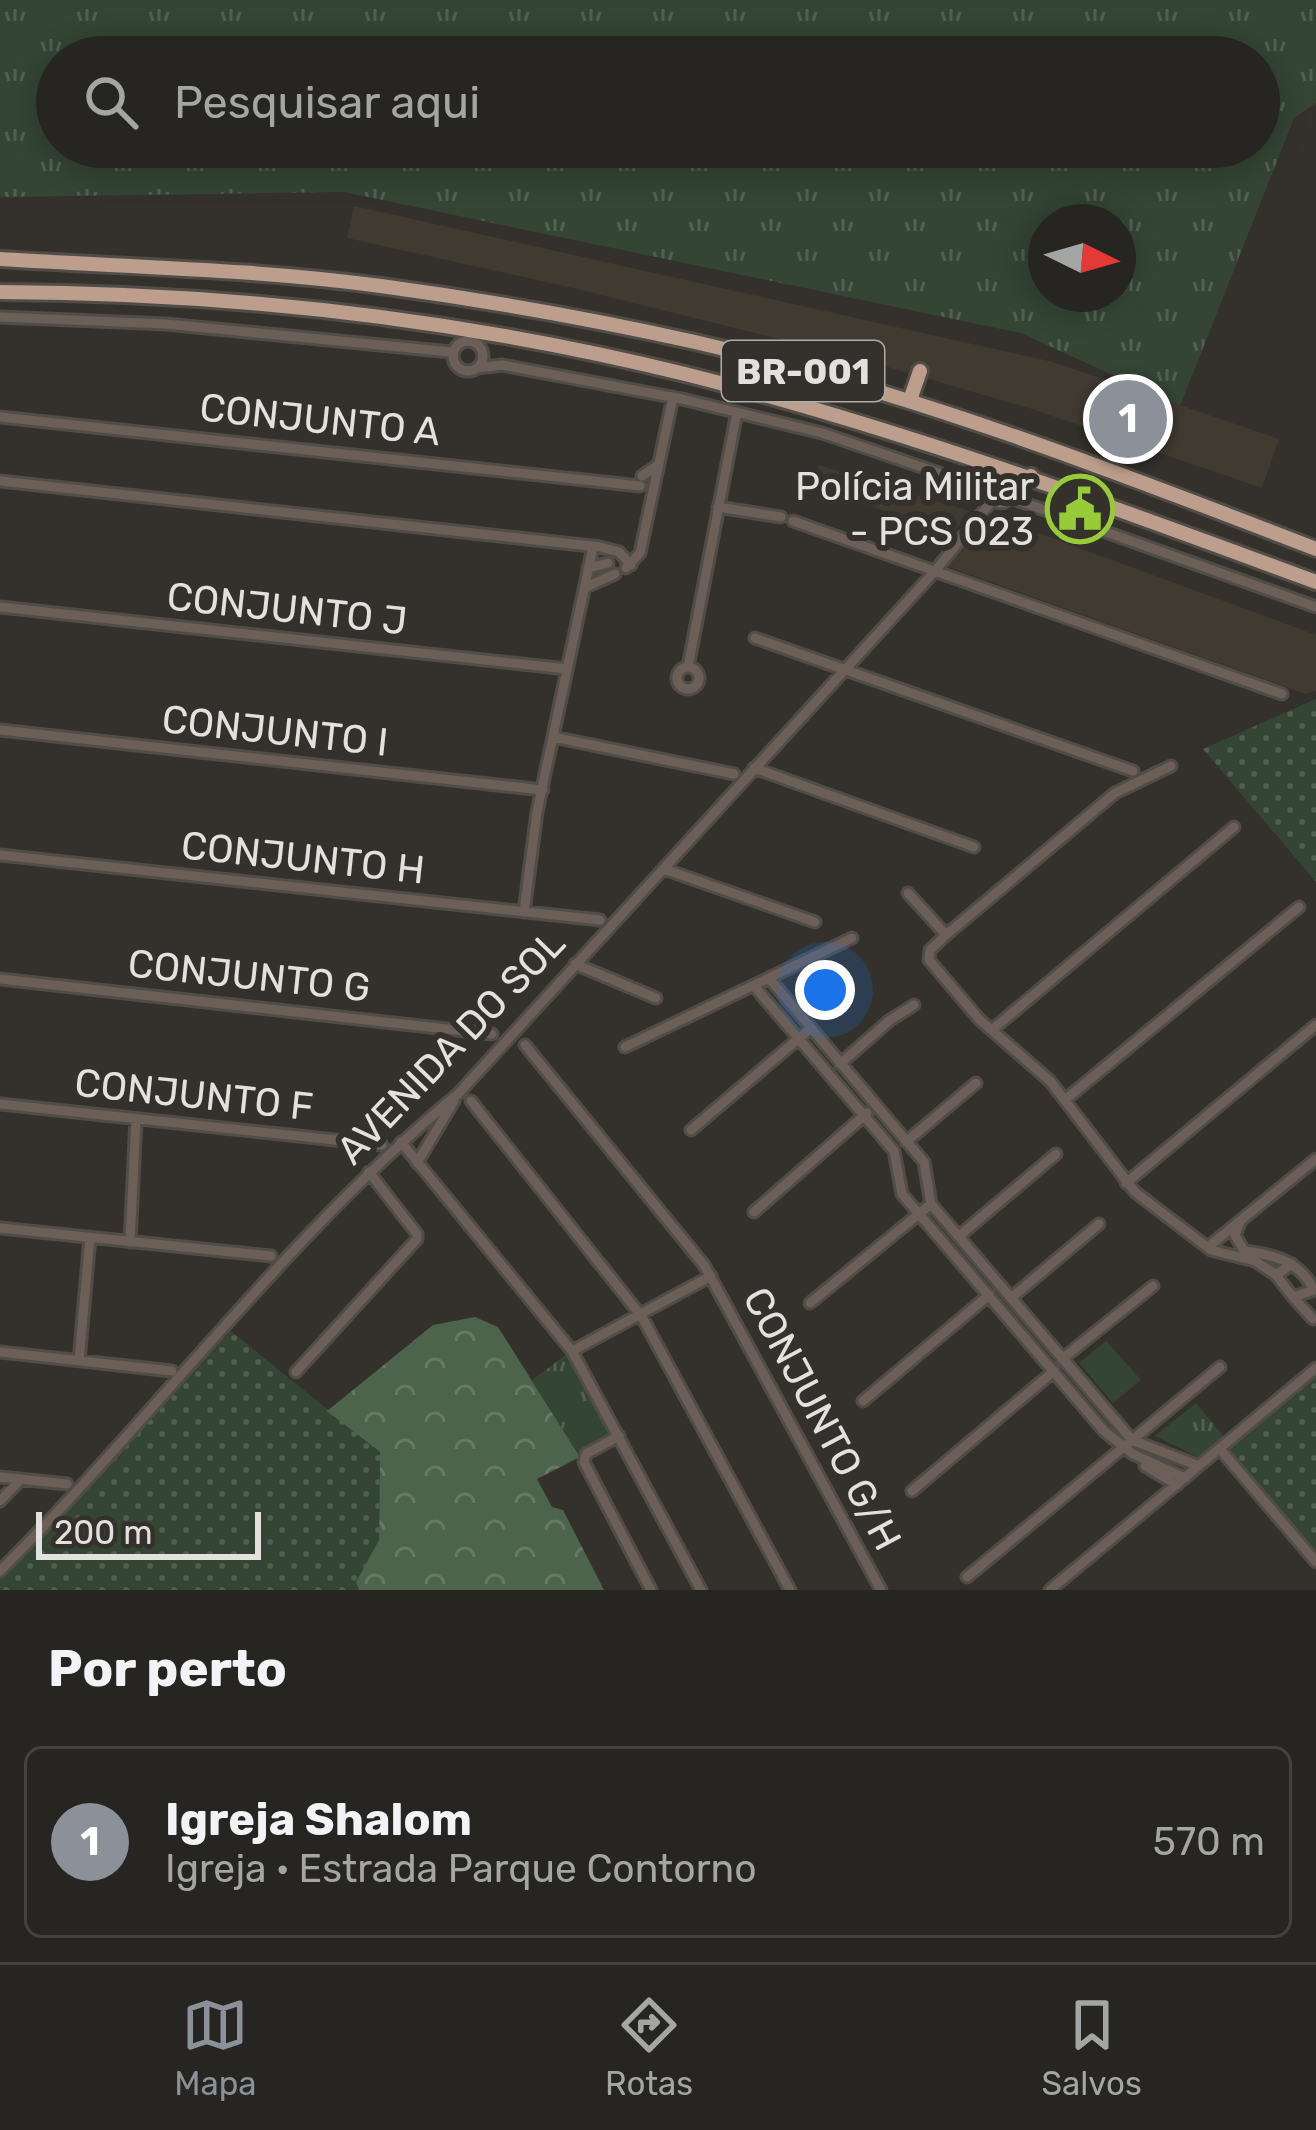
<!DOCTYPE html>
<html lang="pt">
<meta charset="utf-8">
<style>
body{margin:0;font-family:Rubik,sans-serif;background:#2f2d2a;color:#f1f3f6}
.compass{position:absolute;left:1028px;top:204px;width:108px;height:108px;border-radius:50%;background:#272521;box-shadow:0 6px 30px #0003;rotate:95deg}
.scale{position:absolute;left:36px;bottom:30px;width:225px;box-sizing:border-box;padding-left:12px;border:6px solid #e2e1de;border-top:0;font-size:33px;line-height:42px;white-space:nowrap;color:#e2e1de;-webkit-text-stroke:9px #34312c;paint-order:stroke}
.you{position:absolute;left:825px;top:990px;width:42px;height:42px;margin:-30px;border:9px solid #fff;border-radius:50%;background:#1a73e8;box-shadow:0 0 0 18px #1a73e833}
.badge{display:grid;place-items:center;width:78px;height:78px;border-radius:50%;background:#8c9099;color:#fff;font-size:39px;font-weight:700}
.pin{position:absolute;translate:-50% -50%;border:6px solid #fff;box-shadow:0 3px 12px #0006}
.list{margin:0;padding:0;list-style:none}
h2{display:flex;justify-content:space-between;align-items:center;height:156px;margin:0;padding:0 48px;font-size:51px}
h2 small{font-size:39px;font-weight:400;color:#a4a5a5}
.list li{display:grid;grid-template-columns:78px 1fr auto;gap:36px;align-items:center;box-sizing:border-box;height:192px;margin:0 24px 24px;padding:0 24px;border:3px solid #43423f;border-radius:18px}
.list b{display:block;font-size:45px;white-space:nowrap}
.list p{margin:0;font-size:39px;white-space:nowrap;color:#a4a5a5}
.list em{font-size:39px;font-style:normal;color:#a4a5a5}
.icon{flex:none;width:66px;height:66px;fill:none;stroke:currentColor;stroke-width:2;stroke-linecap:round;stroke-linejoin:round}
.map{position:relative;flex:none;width:1316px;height:1590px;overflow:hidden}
.search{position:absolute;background:#272521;box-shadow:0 6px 30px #0003;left:36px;right:36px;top:36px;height:132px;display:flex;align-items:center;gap:30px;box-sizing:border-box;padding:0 42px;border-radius:66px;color:#a4a5a5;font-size:45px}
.sheet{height:372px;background:#272521}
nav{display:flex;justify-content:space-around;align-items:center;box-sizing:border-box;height:168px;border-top:3px solid #43423f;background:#272521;font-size:33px;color:#a4a5a5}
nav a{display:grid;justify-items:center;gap:6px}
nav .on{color:#8c9099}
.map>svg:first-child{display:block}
.built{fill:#403a31}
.grass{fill:url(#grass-dots)}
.forest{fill:url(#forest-crowns)}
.park{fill:url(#park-tufts);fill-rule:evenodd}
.pitch{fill:#344534}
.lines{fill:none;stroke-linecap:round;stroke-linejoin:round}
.minor-casing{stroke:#504d48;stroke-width:15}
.highway-casing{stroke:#504d48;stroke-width:20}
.minor{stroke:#6c5f58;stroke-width:9}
.highway{stroke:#bd9d8b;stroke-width:14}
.labels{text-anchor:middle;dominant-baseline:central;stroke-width:12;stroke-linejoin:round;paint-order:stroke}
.shield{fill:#34312c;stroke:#aeaca9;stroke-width:3}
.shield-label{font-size:36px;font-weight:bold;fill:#e2e1de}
.street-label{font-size:39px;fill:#e2e1de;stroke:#34312c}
.poi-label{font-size:39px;fill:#e2e1de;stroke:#34312c;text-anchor:end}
</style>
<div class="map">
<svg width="1316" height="1590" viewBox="0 0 1316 1590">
<defs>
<pattern id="grass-dots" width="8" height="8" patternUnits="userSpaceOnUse" patternTransform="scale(3)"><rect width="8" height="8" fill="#344534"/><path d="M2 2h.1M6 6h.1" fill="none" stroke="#516051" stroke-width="1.8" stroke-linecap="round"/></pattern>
<pattern id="forest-crowns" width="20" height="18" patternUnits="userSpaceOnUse" patternTransform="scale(3)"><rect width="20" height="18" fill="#4c634c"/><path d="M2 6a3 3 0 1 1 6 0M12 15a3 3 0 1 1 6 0" fill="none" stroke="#667965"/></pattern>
<pattern id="park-tufts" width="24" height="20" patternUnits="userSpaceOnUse" patternTransform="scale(3)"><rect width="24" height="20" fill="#344534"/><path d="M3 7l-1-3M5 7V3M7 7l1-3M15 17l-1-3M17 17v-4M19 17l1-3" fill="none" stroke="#516051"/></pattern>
</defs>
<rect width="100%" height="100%" fill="#34312c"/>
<!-- built -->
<path class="built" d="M354 206 1053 362 1279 439 1262 488 1032 409 864 360 573 288 347 238Z
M818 465 970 511 953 533 810 487Z
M992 516 1316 635V691L1306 694 948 567Z"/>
<!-- grass -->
<path class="grass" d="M1316 699V882L1203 749Z
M231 1331 380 1452 379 1540 356 1582 359 1590H0V1575Z
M1316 1376V1560L1223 1452Z"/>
<!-- forest -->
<path class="forest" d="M475 1317 498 1327 580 1457 537 1479 552 1507 563 1510 604 1590H359L356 1582 379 1540 380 1452 327 1411 433 1325Z"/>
<!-- park -->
<path class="park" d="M0 0H1316V103L1294 118 1180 406 1021 333 344 192 0 197ZM1259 57V147H57V57ZM1118 222V294H1046V222Z
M567 1354 576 1363 614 1437 580 1457 532 1380Z
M1196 1403 1224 1437 1200 1458 1155 1436Z"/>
<!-- pitch -->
<path class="pitch" d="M1106 1341 1141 1380 1113 1403 1079 1363Z"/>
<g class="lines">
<defs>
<path id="minor" d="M0 317 166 324 451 352
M453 356a15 15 0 1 1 30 0a15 15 0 1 1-30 0Z
M477 368 502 365 682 399 822 433 995 492
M0 417 640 486
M642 476 658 465
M0 481 600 547 619 552 631 565
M994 496a7 7 0 1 1 14 0a7 7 0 1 1-14 0Z
M1008 497 1316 607
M718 507 781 517
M793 521 1282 694
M588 568 608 563
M626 568 640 553 673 397
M586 587 615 574
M0 607 567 669
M755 638 1133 771
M677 678a11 11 0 1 1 22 0a11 11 0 1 1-22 0Z
M688 667 737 412
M0 730 543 790
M553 737 734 774
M1171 766 1115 793 946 935 930 950 929 960 979 1019 1050 1081 1135 1192 1211 1250 1255 1261 1276 1275
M754 768 974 847
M0 855 600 920
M664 869 815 922
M908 893 946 935
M524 912 537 812 593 547
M575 964 656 998
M769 978 924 1162 931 1204 1132 1440 1199 1466
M0 979 492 1034
M754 986 894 1151 902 1194 1104 1431 1133 1454 1185 1478
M993 1029 1234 827
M525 1045 704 1265 881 1590
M625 1047 852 938
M840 1064 890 1020 914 1005
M1066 1099 1299 907
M471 1101 642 1317 790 1590
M0 1104 382 1145
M691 1130 811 1028
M401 1142 572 1351 701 1590
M906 1142 976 1083
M417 1163 454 1101
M1126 1183 1316 1025
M754 1212 867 1113
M1240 1222 1235 1235 1244 1251C1274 1255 1299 1260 1314 1290L1293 1297 1276 1275 1292 1264
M0 1228 271 1256
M959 1236 1056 1154
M130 1242 136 1119
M1208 1247 1316 1159
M1293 1297 1313 1319
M1011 1298 1099 1224
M810 1303 931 1204
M572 1351 711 1276
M0 1352 172 1371
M1062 1359 1153 1286
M79 1361 90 1237
M296 1372 417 1239V1234L369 1172
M863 1401 989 1295
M619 1436 586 1454 584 1462 651 1590
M1220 1449 1316 1562
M1145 1466 1177 1485
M0 1477 67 1484
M912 1491 1054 1371
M0 1501 21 1479
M0 1571C156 1416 288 1234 458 1094L935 571 995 497
M967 1577 1220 1367
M1050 1590 1316 1368"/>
<path id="highway" d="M0 259C127 267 255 269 381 286 485 300 592 319 695 342 908 391 1112 470 1316 549
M0 292C229 293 462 319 685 374 901 428 1108 505 1316 582
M910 400 920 371
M1007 492 1019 480 1031 476"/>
</defs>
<!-- minor casing -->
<use href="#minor" class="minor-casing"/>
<!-- highway casing -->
<use href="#highway" class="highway-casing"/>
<!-- minor -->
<use href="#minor" class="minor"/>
<!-- highway -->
<use href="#highway" class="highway"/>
</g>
<!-- icons -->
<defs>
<symbol id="civic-ring" viewBox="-11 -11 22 22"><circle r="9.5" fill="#34312c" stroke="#98cb38" stroke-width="1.5"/><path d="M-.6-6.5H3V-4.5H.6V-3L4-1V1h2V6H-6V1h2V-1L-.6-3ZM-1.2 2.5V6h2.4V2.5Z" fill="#98cb38"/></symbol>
</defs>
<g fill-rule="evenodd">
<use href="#civic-ring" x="1042" y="471" width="76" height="76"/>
</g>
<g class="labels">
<!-- shield labels -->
<rect class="shield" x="722" y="341" width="162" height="60" rx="9"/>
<g class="shield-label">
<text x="803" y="371">BR-001</text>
</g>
<!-- street labels -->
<g class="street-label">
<text transform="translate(320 420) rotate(6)">CONJUNTO A</text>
<text transform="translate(287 609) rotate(6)">CONJUNTO J</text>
<text transform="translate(275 731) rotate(6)">CONJUNTO I</text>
<text transform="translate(303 858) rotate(6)">CONJUNTO H</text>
<text transform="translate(249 976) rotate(6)">CONJUNTO G</text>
<text transform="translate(451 1047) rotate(-46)">AVENIDA DO SOL</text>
<text transform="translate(194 1095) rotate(6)">CONJUNTO F</text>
<text transform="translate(822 1419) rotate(62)">CONJUNTO G/H</text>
</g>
<!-- poi labels -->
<g class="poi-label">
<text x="1034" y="487">Polícia Militar<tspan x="1034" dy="45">- PCS 023</tspan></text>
</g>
</g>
</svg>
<svg class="compass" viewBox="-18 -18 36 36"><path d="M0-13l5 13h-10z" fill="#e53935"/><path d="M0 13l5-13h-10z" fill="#a4a5a5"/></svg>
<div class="scale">200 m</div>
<div class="you"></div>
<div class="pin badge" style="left:1128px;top:419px">1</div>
<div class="search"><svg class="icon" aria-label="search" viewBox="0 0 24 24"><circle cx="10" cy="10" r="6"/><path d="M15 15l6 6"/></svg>Pesquisar aqui</div>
</div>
<section class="sheet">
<h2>Por perto<small></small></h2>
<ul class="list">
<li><span class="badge">1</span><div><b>Igreja Shalom</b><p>Igreja · Estrada Parque Contorno</p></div><em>570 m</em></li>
</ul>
</section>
<nav>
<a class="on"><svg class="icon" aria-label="map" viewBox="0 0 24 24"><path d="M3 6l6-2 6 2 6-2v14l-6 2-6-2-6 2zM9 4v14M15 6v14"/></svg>Mapa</a>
<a><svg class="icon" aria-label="directions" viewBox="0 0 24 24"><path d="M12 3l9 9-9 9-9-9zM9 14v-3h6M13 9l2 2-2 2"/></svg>Rotas</a>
<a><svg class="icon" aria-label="saved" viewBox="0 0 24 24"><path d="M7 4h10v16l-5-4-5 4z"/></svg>Salvos</a>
</nav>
